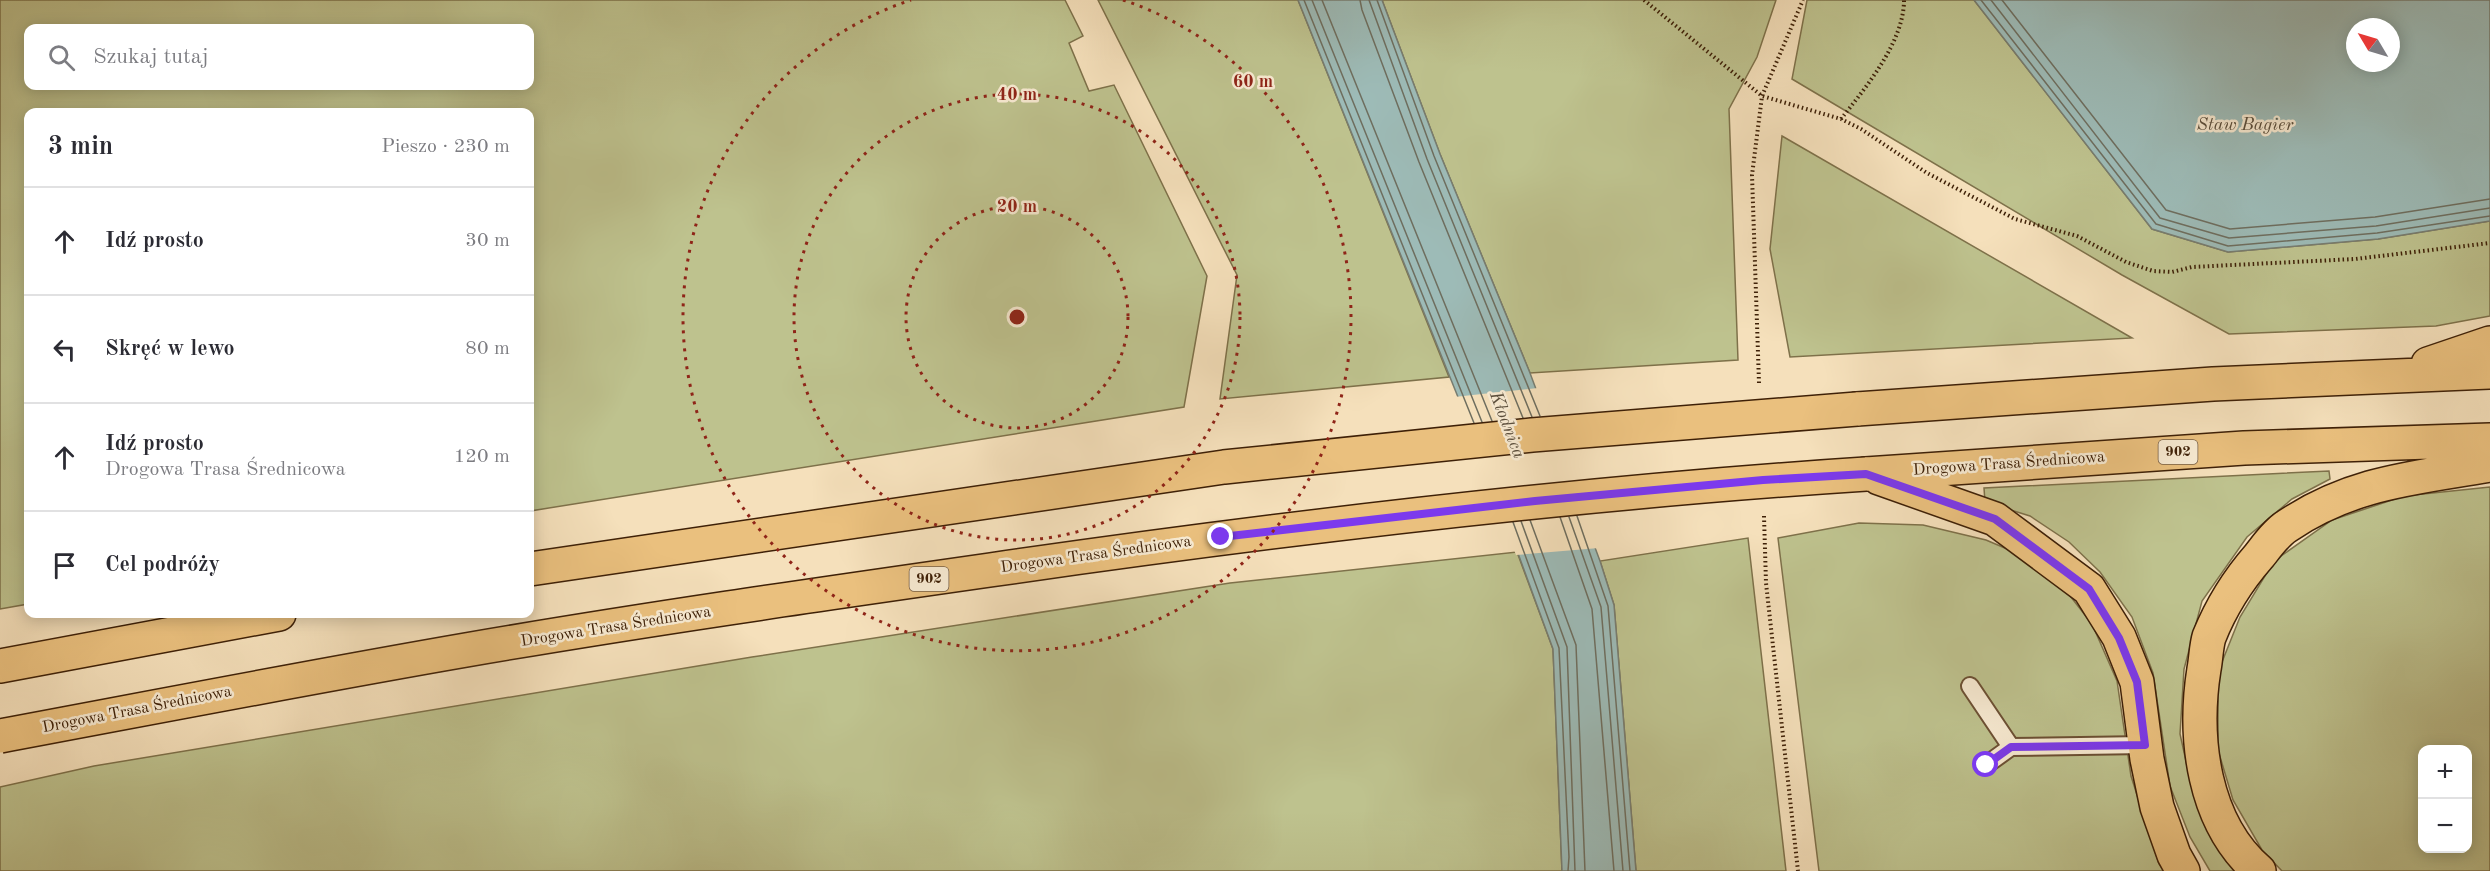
<!DOCTYPE html>
<html lang="pl">
<meta charset="utf-8">
<style>
body{margin:0;font-family:"Old Standard TT",serif;background:#f2f2f3;color:#2b2b33}
.controls{position:absolute;right:18px;bottom:18px;display:grid;overflow:hidden;border-radius:12px;box-shadow:0 3px 15px #0003}
.controls button{width:54px;height:54px;display:grid;place-items:center;padding:0;border:0;border-bottom:2px solid #e1e1e2;background:#fff;color:#2b2b33;font:30px sans-serif}
.compass{position:absolute;left:2346px;top:18px;width:54px;height:54px;border-radius:50%;background:#fff;box-shadow:0 3px 15px #0003;rotate:308deg}
.stop{position:absolute;width:18px;height:18px;margin:-14px;border:4px solid #7c3aed;border-radius:50%;background:#fff}
.stop.end{background:#7c3aed;border-color:#fff;box-shadow:0 2px 6px #0008}
.list{margin:0;padding:0;list-style:none}
h2{display:flex;justify-content:space-between;align-items:center;height:78px;margin:0;padding:0 24px;font-size:26px}
h2 small{font-size:20px;font-weight:400;color:#7c7c81}
.list li{display:grid;grid-template-columns:39px 1fr auto;gap:18px;align-items:center;box-sizing:border-box;height:108px;padding:0 24px;border-top:2px solid #e1e1e2}
.list b{display:block;font-size:22px;white-space:nowrap}
.list p{margin:0;font-size:20px;white-space:nowrap;color:#7c7c81}
.list em{font-size:20px;font-style:normal;color:#7c7c81}
.icon{flex:none;width:33px;height:33px;fill:none;stroke:currentColor;stroke-width:2;stroke-linecap:round;stroke-linejoin:round}
.map{position:relative;flex:none;width:2490px;height:871px;overflow:hidden}
.search{position:absolute;background:#fff;box-shadow:0 3px 15px #0003;left:24px;top:24px;width:510px;height:66px;display:flex;align-items:center;gap:15px;box-sizing:border-box;padding:0 21px;border-radius:12px;color:#7c7c81;font-size:22px}
.panel{position:absolute;background:#fff;box-shadow:0 3px 15px #0003;left:24px;top:108px;width:510px;height:510px;border-radius:12px}
.map>svg:first-child{display:block}
.green{fill:#bec28e;stroke:#7e714a;stroke-width:1.5;fill-rule:evenodd}
.water{fill:#9dbbb7;stroke:#777d71;stroke-width:1.5;fill-rule:evenodd}
.pier{fill:#f5e0bb}
.lines{fill:none;stroke-linecap:round;stroke-linejoin:round}
.shore{stroke:#6e6e5f;stroke-width:1.5}
.lane-casing{stroke:#6c5034;stroke-width:20}
.primary-casing{stroke:#3e2007;stroke-width:36}
.path{stroke:#3e2007;stroke-width:4;stroke-dasharray:1.5 3;stroke-linecap:butt}
.lane{stroke:#f8ebd3;stroke-width:16}
.primary{stroke:#eac07e;stroke-width:33}
.primary-bridge-casing{stroke:#3e2007;stroke-width:36;stroke-linecap:butt}
.primary-bridge{stroke:#eac07e;stroke-width:33}
.route{stroke:#7c3aed;stroke-width:8}
.ring{fill:none;stroke:#8f2418;stroke-width:3;stroke-dasharray:3 6}
.labels{text-anchor:middle;dominant-baseline:central;stroke-width:5;stroke-linejoin:round;paint-order:stroke}
.shield{fill:#f8ebd3;stroke:#765d44;stroke-width:1.5}
.shield-label{font-size:15px;font-weight:bold;fill:#3e2007}
.street-label{font-size:16px;fill:#3e2007;stroke:#f8ebd3}
.water-label{font-size:18px;font-style:italic;fill:#5a4e3c;stroke:#f8ebd3}
.centre{fill:#8f2418;stroke:#f8ebd3;stroke-width:3}
.ring-label{font-size:18px;text-anchor:middle;font-weight:bold;fill:#8f2418;stroke:#f8ebd3;stroke-width:5;stroke-linejoin:round;paint-order:stroke}
</style>
<div class="map">
<svg width="2490" height="871" viewBox="0 0 2490 871">
<rect width="100%" height="100%" fill="#f5e0bb"/>
<filter id="stains"><feTurbulence type="fractalNoise" baseFrequency=".00333" numOctaves="4"/><feColorMatrix values="0 0 0 0 .2 0 0 0 0 .09 0 0 0 0 .02 0 0 0 .5 -.17"/></filter>
<radialGradient id="worn" r=".72"><stop offset=".6" stop-color="#630" stop-opacity="0"/><stop offset="1" stop-color="#630" stop-opacity=".3"/></radialGradient>
<!-- green -->
<path class="green" d="M0 0H1065L1083 36 1069 43 1089 91 1114 85 1207 276 1184 407 530 511V112H28V604L0 609ZM28 28H530V86H28Z
M1098 0H1298L1449 377 1220 399 1237 275Z
M1382 0H1776L1757 57 1729 109 1738 360 1530 373 1440 154Z
M1807 0H1974L2152 229 2228 252 2378 239 2490 221V316L2436 326 2229 334 2122 275 1792 79Z
M1782 136 2132 338 1790 357 1770 249Z
M2329 471 2330 479 2292 499 2247 537 2202 601 2184 669 2180 734 2193 793 2224 858 2235 871H2210L2190 837 2170 786 2153 673 2132 617 2100 572 2069 542 2030 516 1985 502 1984 488Z
M2490 487V871H2282L2262 850 2233 800 2218 750V672L2240 617 2274 561 2332 520 2404 496ZM2422 750H2468V848H2422Z
M1859 523 1923 525 1986 540 2026 557 2060 583 2092 624 2117 681 2131 776 2159 864 2164 871H1819L1778 538Z
M1748 538 1786 871H1636L1614 605 1600 561Z
M1517 552 1553 649 1562 871H0V787L94 766 752 657 1230 583Z"/>
<!-- water -->
<path class="water" d="M1298 0H1382L1440 154 1530 373 1600 561 1614 605 1636 871H1562L1553 649 1489 474Z
M1974 0H2490V221L2378 239 2228 252 2152 229ZM2355 27H2391V63H2355Z"/>
<!-- pier -->
<path class="pier" d="M1538 388 1599 548 1516 555 1454 397Z"/>
<g class="lines">
<!-- shore -->
<path class="shore" d="M1304 0 1474 423
M1312 0 1482 422
M1322 0 1492 421
M1360 0 1362 10 1419 162 1523 418
M1369 0 1427 159 1532 417
M1377 0 1434 156 1540 416
M1981 0 2156 224 2228 246 2377 233 2490 216
M1991 0 2160 218 2229 238 2376 226 2490 208
M2002 0 2166 210 2230 229 2375 217 2490 199
M1577 516 1608 606 1630 871
M1560 517 1592 609 1614 871
M1569 517 1601 607 1623 871
M1530 520 1576 645 1585 871
M1521 521 1567 647 1575 871
M1513 522 1559 648 1569 857 1568 871"/>
<defs>
<path id="lane" d="M1970 686 2011 747
M1986 765 2011 747 2145 745"/>
<path id="primary" d="M2428 364 2490 343
M1857 409 2213 384 2490 372
M1866 474 2244 448 2490 440
M1879 478 1995 519 2089 589 2119 637 2137 682 2147 759 2157 807 2174 855 2183 871
M0 666 279 614
M2259 871C2203 823 2193 738 2204 669 2206 659 2206 647 2209 637 2221 607 2238 580 2259 556 2267 546 2276 533 2287 526 2352 482 2415 478 2490 465"/>
</defs>
<!-- lane casing -->
<use href="#lane" class="lane-casing"/>
<!-- primary casing -->
<use href="#primary" class="primary-casing"/>
<!-- path -->
<path class="path" d="M1644 0 1762 96 1841 119 1861 129 1927 173 2015 219 2077 236 2126 262 2153 271 2172 272 2192 267 2355 259 2490 243
M1841 119C1866 87 1904 42 1904 0
M1759 383 1752 175 1762 96 1803 0
M1764 516 1766 583 1798 871"/>
<!-- lane -->
<use href="#lane" class="lane"/>
<!-- primary -->
<use href="#primary" class="primary"/>
<defs>
<path id="primary-bridge" d="M530 569 1224 467 1532 435 1857 409
M0 736C155 707 310 677 466 650 640 620 815 595 990 570 1281 528 1572 493 1866 474"/>
</defs>
<!-- primary-bridge casing -->
<use href="#primary-bridge" class="primary-bridge-casing"/>
<!-- primary-bridge -->
<use href="#primary-bridge" class="primary-bridge"/>
</g>
<g class="lines">
<!-- route -->
<path class="route" d="M1221 537 1535 501 1763 480 1866 474 1995 519 2089 589 2119 638 2137 682 2145 745 2011 747 1986 765"/>
</g>
<!-- distance rings -->
<g class="ring">
<circle cx="1017" cy="317" r="111"/>
<circle cx="1017" cy="317" r="223"/>
<path d="M1123 0A334 334 0 1 1 911 0"/>
</g>
<g class="labels">
<!-- shield labels -->
<g class="shield">
<rect x="2158.5" y="440" width="39" height="24" rx="4.5"/>
<rect x="909.5" y="567" width="39" height="24" rx="4.5"/>
</g>
<g class="shield-label">
<text x="2178" y="452">902</text>
<text x="929" y="579">902</text>
</g>
<!-- street labels -->
<g class="street-label">
<text transform="translate(2009 464) rotate(-4)">Drogowa Trasa Średnicowa</text>
<text transform="translate(1096 555) rotate(-8)">Drogowa Trasa Średnicowa</text>
<text transform="translate(616 627) rotate(-9)">Drogowa Trasa Średnicowa</text>
<text transform="translate(137 710) rotate(-11)">Drogowa Trasa Średnicowa</text>
</g>
<!-- water labels -->
<g class="water-label">
<text x="2245" y="125">Staw Bagier</text>
<text transform="translate(1507 425) rotate(69)">Kłodnica</text>
</g>
</g>
<circle cx="1017" cy="317" r="9" class="centre"/>
<g class="ring-label">
<text x="1253" y="87">60 m</text>
<text x="1017" y="100">40 m</text>
<text x="1017" y="212">20 m</text>
</g>
<rect width="100%" height="100%" filter="url(#stains)"/>
<rect width="100%" height="100%" fill="url(#worn)"/>
</svg>
<div class="controls">
<button>+</button>
<button>−</button>
</div>
<svg class="compass" viewBox="-18 -18 36 36"><path d="M0-13l5 13h-10z" fill="#e53935"/><path d="M0 13l5-13h-10z" fill="#7c7c81"/></svg>
<div class="stop" style="left:1986px;top:765px"></div>
<div class="stop end" style="left:1221px;top:537px"></div>
<div class="search"><svg class="icon" aria-label="search" viewBox="0 0 24 24"><circle cx="10" cy="10" r="6"/><path d="M15 15l6 6"/></svg>Szukaj tutaj</div>
<section class="panel">
<h2>3 min<small>Pieszo · 230 m</small></h2>
<ul class="list">
<li><svg class="icon" aria-label="ahead" viewBox="0 0 24 24"><path d="M12 20V5M6 11l6-6 6 6"/></svg><div><b>Idź prosto</b></div><em>30 m</em></li>
<li><svg class="icon" aria-label="left" viewBox="0 0 24 24"><path d="M17 20v-9H6M10 6l-5 5 5 5"/></svg><div><b>Skręć w lewo</b></div><em>80 m</em></li>
<li><svg class="icon" aria-label="ahead" viewBox="0 0 24 24"><path d="M12 20V5M6 11l6-6 6 6"/></svg><div><b>Idź prosto</b><p>Drogowa Trasa Średnicowa</p></div><em>120 m</em></li>
<li><svg class="icon" aria-label="arrive" viewBox="0 0 24 24"><path d="M6 21V4h12l-3 4 3 4H6"/></svg><div><b>Cel podróży</b></div></li>
</ul>
</section>
</div>
